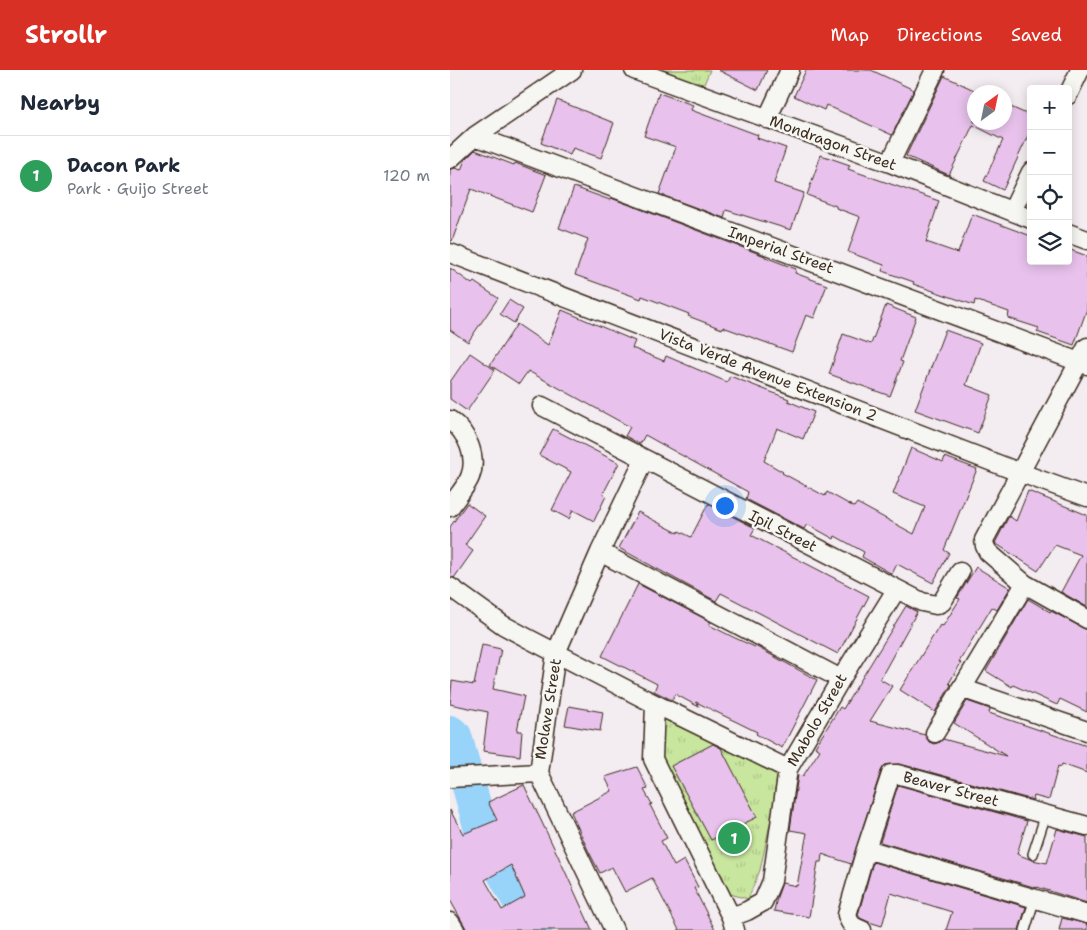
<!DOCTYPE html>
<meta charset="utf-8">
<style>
body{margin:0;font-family:"Shantell Sans",sans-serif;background:#f6f6f7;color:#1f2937}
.controls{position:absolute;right:15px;top:15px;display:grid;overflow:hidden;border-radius:5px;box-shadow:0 2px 12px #0003}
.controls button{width:45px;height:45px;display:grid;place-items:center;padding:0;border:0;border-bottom:1px solid #e0e1e3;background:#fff;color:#1f2937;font:25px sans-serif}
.compass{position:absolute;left:517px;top:15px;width:45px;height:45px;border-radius:50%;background:#fff;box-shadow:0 2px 12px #0003;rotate:33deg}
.you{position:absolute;left:274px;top:435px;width:18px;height:18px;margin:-12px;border:4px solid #fff;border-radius:50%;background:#1a73e8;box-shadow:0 0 0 8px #1a73e833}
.badge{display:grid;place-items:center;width:32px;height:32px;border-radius:50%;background:#d93025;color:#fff;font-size:16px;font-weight:700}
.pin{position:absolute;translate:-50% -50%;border:2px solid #fff;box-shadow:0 1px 5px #0006}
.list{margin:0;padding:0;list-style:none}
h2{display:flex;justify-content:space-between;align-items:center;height:65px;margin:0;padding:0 20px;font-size:21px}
h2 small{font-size:16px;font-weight:400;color:#747a83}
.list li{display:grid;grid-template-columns:32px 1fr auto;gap:15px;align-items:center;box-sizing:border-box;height:80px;padding:0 20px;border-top:1px solid #e0e1e3}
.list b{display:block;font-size:19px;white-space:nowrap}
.list p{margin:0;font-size:16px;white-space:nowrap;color:#747a83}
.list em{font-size:16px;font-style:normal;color:#747a83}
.icon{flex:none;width:28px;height:28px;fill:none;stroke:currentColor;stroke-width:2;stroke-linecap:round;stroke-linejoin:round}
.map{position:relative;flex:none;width:637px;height:860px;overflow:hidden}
header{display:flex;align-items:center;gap:30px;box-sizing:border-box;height:70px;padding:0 25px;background:#d93025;color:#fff}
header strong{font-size:24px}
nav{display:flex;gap:28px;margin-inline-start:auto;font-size:18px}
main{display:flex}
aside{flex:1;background:#fff}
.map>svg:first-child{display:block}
.park{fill:url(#park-tufts);stroke:#82885e}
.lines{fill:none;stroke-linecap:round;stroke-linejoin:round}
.river{stroke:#98d3f9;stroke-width:34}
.building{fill:#e8c2ec;stroke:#3b2a1e;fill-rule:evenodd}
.lane-casing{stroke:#3b2a1e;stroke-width:12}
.street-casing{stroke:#3b2a1e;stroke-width:21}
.lane{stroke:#f6f6f2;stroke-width:9}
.street{stroke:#f6f6f2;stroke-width:18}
.labels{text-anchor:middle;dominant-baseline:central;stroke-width:5;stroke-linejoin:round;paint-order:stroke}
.street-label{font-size:15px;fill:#3b2a1e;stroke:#f6f6f2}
</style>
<header>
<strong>Strollr</strong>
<nav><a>Map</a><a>Directions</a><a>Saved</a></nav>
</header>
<main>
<aside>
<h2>Nearby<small></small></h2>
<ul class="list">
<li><span class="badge" style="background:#2e9e5b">1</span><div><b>Dacon Park</b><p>Park · Guijo Street</p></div><em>120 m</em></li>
</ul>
</aside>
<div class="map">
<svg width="637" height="860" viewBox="0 0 637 860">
<defs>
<pattern id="park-tufts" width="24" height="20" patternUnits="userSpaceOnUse" patternTransform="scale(1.25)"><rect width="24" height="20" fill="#c8e69e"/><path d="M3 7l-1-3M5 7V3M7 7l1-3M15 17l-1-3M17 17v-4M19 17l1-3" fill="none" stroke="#adc588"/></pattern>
</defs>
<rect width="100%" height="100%" fill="#f3ecf1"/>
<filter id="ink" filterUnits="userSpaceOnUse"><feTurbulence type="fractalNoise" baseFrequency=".02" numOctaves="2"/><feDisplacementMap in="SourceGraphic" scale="10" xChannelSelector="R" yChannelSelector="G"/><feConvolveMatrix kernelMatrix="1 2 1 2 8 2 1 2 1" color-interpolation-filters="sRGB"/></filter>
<g filter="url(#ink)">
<!-- park -->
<path class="park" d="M195 0H260L251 21Z
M211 644 332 699 310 800 298 829 280 824 213 694 210 682Z"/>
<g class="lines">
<!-- river -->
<path class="river" d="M0 662 5 666 32 763 85 860"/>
</g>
<!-- building -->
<path class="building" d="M268 0H317L308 20Z
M356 0H421L464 20 442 65 376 35 374 40 344 26Z
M494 6 524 20V52H554V34L581 46V59L553 120 534 111 553 70 523 55 499 105 456 86Z
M209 23 243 35 241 40 308 65 307 68 336 78 324 113 354 123 341 160 276 140 274 148 209 124 226 77 194 66Z
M107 30 164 53 151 88 123 78 120 85 91 73Z
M25 80 64 95 65 93 96 105 82 142 21 119 2 171H0V99L5 98 11 100 15 90Z
M371 85 400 95 398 99 489 131 476 172 508 183 522 144 581 166V191H618V179L637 186V239L624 275 587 262 589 258 558 248 559 242 525 230 524 235 463 214 464 212 432 201 434 195 398 182 410 147 386 138V136L357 125Z
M124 117 160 130 161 128 315 186V187L346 199 345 203 377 215 364 248 356 245 342 282 273 257 272 259 238 246 239 244 192 226 191 229 125 205 138 169 109 158Z
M0 198 22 214 24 212 48 228 18 272 0 260Z
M59 230 73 239 64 253 50 244Z
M436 235 466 247 450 291 453 292 440 326 379 304 393 264 421 274Z
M112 240 185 271 182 278 214 291 216 286 277 312 280 306 339 329 338 331 364 342 353 369 327 358 314 391 333 402 332 403 375 426 377 422 404 437 407 433 464 464 475 437 443 424 461 378 493 392 495 387 527 399 494 480 499 483 483 513 447 494 442 504 412 487 414 482 385 466 384 469 357 454 354 459 296 429 298 422 195 365 190 374 175 366 180 357 78 301 69 314 40 295 67 254 98 275Z
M495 260 531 273 516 315 542 325 528 363 465 340Z
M20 283 45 300 17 341 0 329V312Z
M103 359 169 393 153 424 156 426 144 451 123 440 119 449 102 440 121 402 89 385Z
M578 421 637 445V537L611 522 631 485 605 475 588 501 545 473 559 446 566 451Z
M17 433 35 446 15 475 23 481 4 508 0 507V457Z
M258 434 305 458 301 465 419 526 388 584 271 523 266 531 169 478 188 442 228 463 229 461 241 467Z
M526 497 560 518 547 540 542 537 525 565 509 592 511 593 499 613 501 615 485 642 450 620 490 555 493 556 510 529 507 528Z
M188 514 261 552 259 555 285 568 305 577V576L367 610 332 678 306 664 307 662 246 632 249 637 225 624 222 630 204 621 207 614 152 586Z
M578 529 600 542 601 541 637 560V642L610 629 607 635 563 615 562 617 536 601Z
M456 536 467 542 430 609 442 616 420 651 475 665 479 672 484 674 490 672 493 669 556 686 504 653 517 631 540 639 539 643 637 676V703L612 694 611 697 608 696 599 730 584 726 583 730 450 694 435 695 431 701 401 794 372 784 371 792H368L359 847 324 841 327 827 332 813 347 816 357 763 340 760 348 705 353 706 370 680 365 677 390 637 393 639Z
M32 575 51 579 43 619 74 626 67 661H72L70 686 33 681 38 642 0 634 2 611 24 615Z
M119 636 153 642 150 661 115 655Z
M263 674 271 678 307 747 261 770 221 696Z
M187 697 198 719 194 720 202 734 200 735 217 768 211 771 224 796 234 790 248 817 244 818 265 860H229L202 808 175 822 162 797 150 803 138 780 121 742 162 721 155 707Z
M74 715 109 788 142 860H17L0 830V740L13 764 47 750 38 732ZM61 795 75 827 52 840 35 810Z
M448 715 577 751 567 784 582 790 597 793 607 759 637 767V833L587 817V818L430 772Z
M423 792 576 837 569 860H496L502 842 441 823 432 856 419 852 410 848 408 845Z
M612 848 637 854V860H609Z"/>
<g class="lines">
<defs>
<path id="lane" d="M583 784 596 744
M575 860 585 828"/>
<path id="street" d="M184 0 440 93 581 149
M618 25 630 0
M317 49 340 0
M25 66 637 295
M0 89 25 66 122 0
M440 93 485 0
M562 141 581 102
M618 163 637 170
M0 183 571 403 637 427
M637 277 534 470 535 476 538 482 575 514 637 549
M92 336 472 532 486 535 492 532 510 502
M0 350C17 362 28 387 20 407 16 417 6 428 0 437
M150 482 391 609
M0 517 53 555 79 569 195 629 338 699
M511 618 637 661
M205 634 203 689 281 847 285 860
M485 663 575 514
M0 708 89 703
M416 779 637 844
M281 847 297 841 313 832 322 811 338 699 391 609 446 520
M0 852 5 860
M164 860 89 703 106 583 150 482 194 390
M412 860C402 857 400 854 397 845L416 779 441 704H447L637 756"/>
</defs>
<!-- lane casing -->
<use href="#lane" class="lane-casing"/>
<!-- street casing -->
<use href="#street" class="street-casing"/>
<!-- lane -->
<use href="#lane" class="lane"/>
<!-- street -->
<use href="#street" class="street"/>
</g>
</g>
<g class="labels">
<!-- street labels -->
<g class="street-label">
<text transform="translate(383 73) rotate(20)">Mondragon Street</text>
<text transform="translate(331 180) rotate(20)">Imperial Street</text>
<text transform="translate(318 305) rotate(21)">Vista Verde Avenue Extension 2</text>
<text transform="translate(333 461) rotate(27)">Ipil Street</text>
<text transform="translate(98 639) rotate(-81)">Molave Street</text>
<text transform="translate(367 650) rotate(-60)">Mabolo Street</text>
<text transform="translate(501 719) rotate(15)">Beaver Street</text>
</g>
</g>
</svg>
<div class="controls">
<button>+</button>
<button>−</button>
<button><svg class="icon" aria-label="locate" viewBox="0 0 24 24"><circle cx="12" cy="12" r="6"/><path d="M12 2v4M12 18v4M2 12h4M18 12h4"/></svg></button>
<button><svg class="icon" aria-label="layers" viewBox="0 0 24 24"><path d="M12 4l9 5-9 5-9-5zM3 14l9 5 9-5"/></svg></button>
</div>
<svg class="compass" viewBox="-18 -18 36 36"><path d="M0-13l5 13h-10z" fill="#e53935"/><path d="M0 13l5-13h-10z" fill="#747a83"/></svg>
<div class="you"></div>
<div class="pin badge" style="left:284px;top:768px;background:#2e9e5b">1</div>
</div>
</main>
